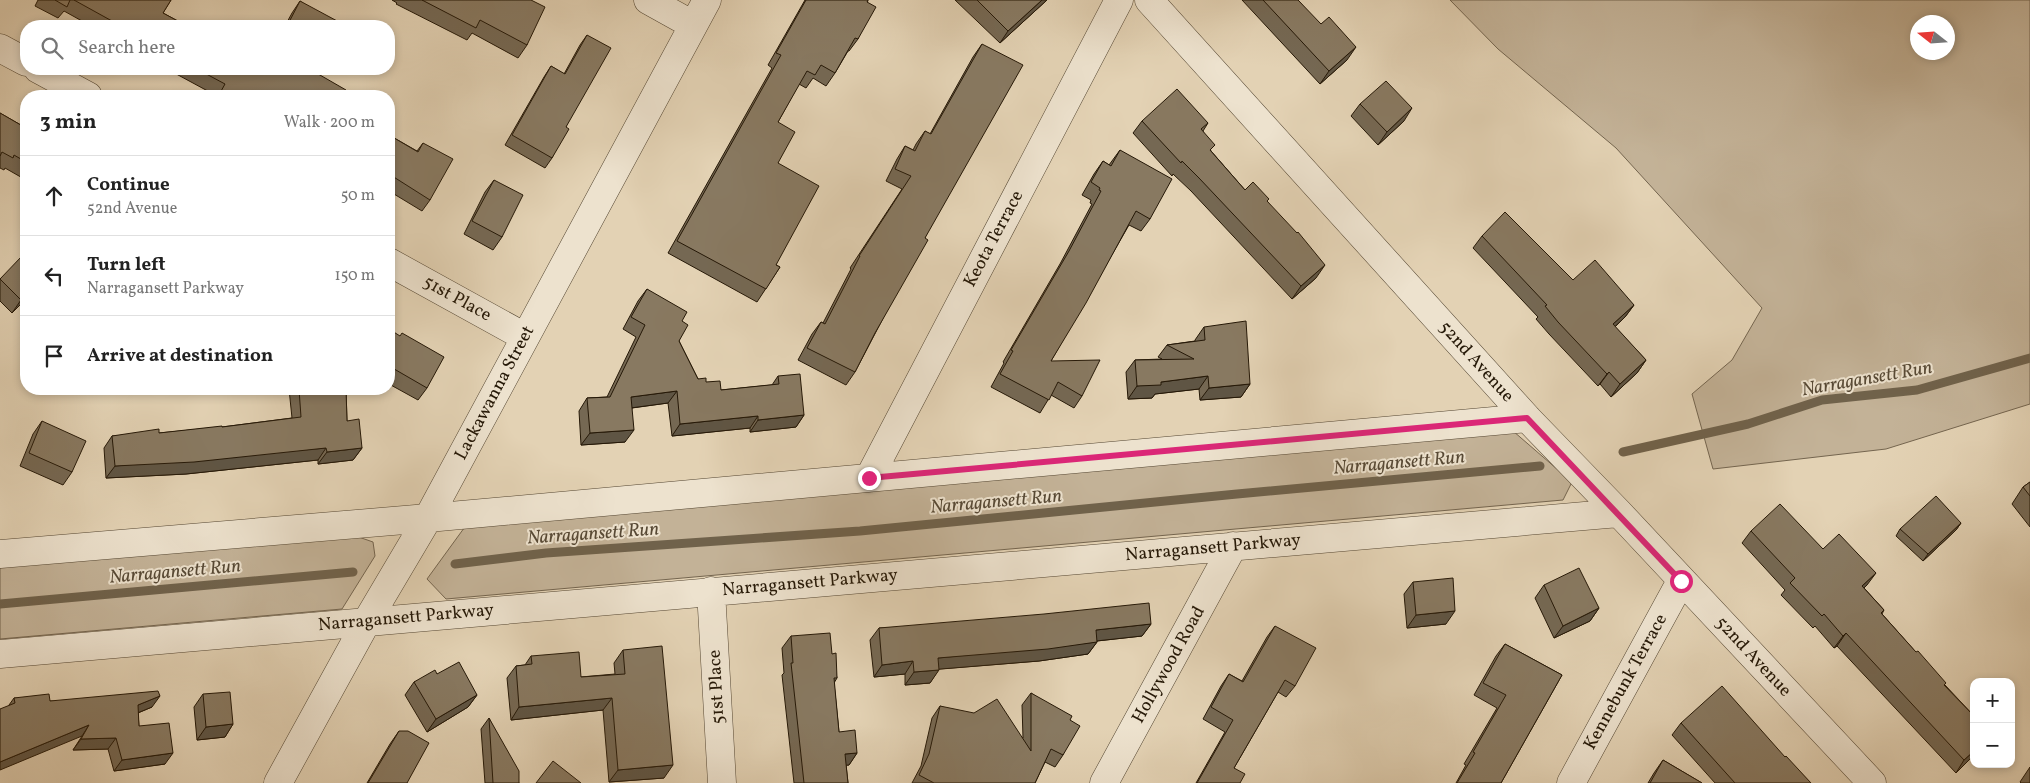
<!DOCTYPE html>
<meta charset="utf-8">
<style>
body{margin:0;font-family:Vollkorn,serif;background:#f6f6f6;color:#222}
.controls{position:absolute;right:15px;bottom:15px;display:grid;overflow:hidden;border-radius:10px;box-shadow:0 2px 8px #0003}
.controls button{width:45px;height:45px;display:grid;place-items:center;padding:0;border:0;border-bottom:1px solid #e0e0e0;background:#fff;color:#222;font:25px sans-serif}
.compass{position:absolute;left:1910px;top:15px;width:45px;height:45px;border-radius:50%;background:#fff;box-shadow:0 2px 8px #0003;rotate:287deg}
.stop{position:absolute;width:15px;height:15px;margin:-11px;border:4px solid #db2777;border-radius:50%;background:#fff}
.stop.end{background:#db2777;border-color:#fff;box-shadow:0 1px 5px #0008}
.list{margin:0;padding:0;list-style:none}
h2{display:flex;justify-content:space-between;align-items:center;height:65px;margin:0;padding:0 20px;font-size:21px}
h2 small{font-size:16px;font-weight:400;color:#767676}
.list li{display:grid;grid-template-columns:32px 1fr auto;gap:15px;align-items:center;box-sizing:border-box;height:80px;padding:0 20px;border-top:1px solid #e0e0e0}
.list b{display:block;font-size:19px;white-space:nowrap}
.list p{margin:0;font-size:16px;white-space:nowrap;color:#767676}
.list em{font-size:16px;font-style:normal;color:#767676}
.icon{flex:none;width:28px;height:28px;fill:none;stroke:currentColor;stroke-width:2;stroke-linecap:round;stroke-linejoin:round}
.map{position:relative;flex:none;width:2030px;height:783px;overflow:hidden}
.search{position:absolute;background:#fff;box-shadow:0 2px 8px #0003;left:20px;top:20px;width:375px;height:55px;display:flex;align-items:center;gap:12px;box-sizing:border-box;padding:0 18px;border-radius:20px;color:#767676;font-size:19px}
.panel{position:absolute;background:#fff;box-shadow:0 2px 8px #0003;left:20px;top:90px;width:375px;height:305px;border-radius:20px}
.map>svg:first-child{display:block}
.green{fill:#c3b297;stroke:#74654f;fill-rule:evenodd}
.lines{fill:none;stroke-linecap:round;stroke-linejoin:round}
.stream{stroke:#70624b;stroke-width:9}
.minor-casing{stroke:#544632;stroke-width:29}
.minor{stroke:#ede2ce;stroke-width:28}
.wall{fill:#756853;stroke:#251807}
.shaded-wall{fill:#5f5544;stroke:#251807}
.building{fill:#887961;stroke:#251807}
.route{stroke:#db2777;stroke-width:6}
.labels{text-anchor:middle;dominant-baseline:central;stroke-width:4;stroke-linejoin:round;paint-order:stroke}
.street-label{font-size:18px;fill:#251807;stroke:#ede2ce}
.water-label{font-size:19px;font-style:italic;fill:#574935;stroke:#ede2ce}
</style>
<div class="map">
<svg width="2030" height="783" viewBox="0 0 2030 783">
<rect width="100%" height="100%" fill="#e3d2b4"/>
<filter id="stains"><feTurbulence type="fractalNoise" baseFrequency=".004" numOctaves="4"/><feColorMatrix values="0 0 0 0 .2 0 0 0 0 .09 0 0 0 0 .02 0 0 0 .5 -.17"/></filter>
<radialGradient id="worn" r=".72"><stop offset=".6" stop-color="#630" stop-opacity="0"/><stop offset="1" stop-color="#630" stop-opacity=".3"/></radialGradient>
<!-- green -->
<path class="green" d="M1450 0H2030V404L1886 449 1713 469 1692 394 1732 360 1762 308 1616 148 1498 49ZM1918 22H1948V52H1918Z
M1513 431 1572 482 1563 500 446 599 427 579 467 524Z
M353 535 373 542 375 556 342 609 0 639V567Z"/>
<g class="lines">
<!-- stream -->
<path class="stream" d="M1623 452 1748 424 1822 400 1917 390 2030 358
M455 564 546 553 860 531 1237 494 1540 466
M0 604 353 572"/>
<defs>
<path id="minor" d="M648 0 693 25
M1149 0 1527 418 1619 513 1872 783
M0 48 26 62
M38 69 88 96
M389 262 525 337
M869 478 1119 0
M0 554 428 518 1527 418
M711 591 722 783
M0 654 1619 513
M278 783 367 621 428 518 707 0
M1104 783 1233 546
M1571 783 1681 581"/>
</defs>
<!-- minor casing -->
<use href="#minor" class="minor-casing"/>
<!-- minor -->
<use href="#minor" class="minor"/>
</g>
<!-- wall -->
<path class="wall" d="M38 0H171L163 13 187 26H91L64 11 58 18 35 6Z
M392 0H531L527 45 518 58 472 33 467 40 396 4 397 3Z
M805 0H868L858 39 849 51H848L835 73 826 86 813 78 806 88 799 84 778 122V163L776 265 780 267 757 302 668 253 772 68 768 65Z
M955 0H1047L1000 43Z
M1242 0H1298L1347 60 1320 84Z
M300 1 336 26H285L292 13Z
M587 35 566 127 552 158 545 168 505 145 544 77 551 66 564 74 580 45Z
M982 44 925 238 855 372 846 385 798 360 812 334 821 322 823 323 851 269 850 268 902 189 886 181 897 159 905 146 913 150 916 144 925 131 930 134 973 57Z
M167 69H314L313 71 342 96H216H217Z
M1360 104 1404 121 1378 145 1351 116Z
M0 113 26 128V180L5 168 4 170 0 168Z
M1142 121 1208 123 1203 131 1211 151 1245 190 1267 201 1316 278 1292 299 1191 191 1173 174 1172 176 1133 133Z
M389 135 417 151 423 143 430 200 422 211 389 191Z
M1120 150 1150 219 1141 231 1129 225 1051 361 1082 396 1074 408 1051 395 1040 413 991 387 1004 363 1003 362 1060 264 1092 204 1090 203 1091 200 1082 195 1094 174 1103 161 1109 165Z
M494 180 502 237 493 250 464 234 485 192Z
M1482 236 1573 280 1634 305 1625 317 1615 327 1646 360 1637 373 1611 397 1600 384 1598 386 1549 334 1536 319 1538 317 1473 248Z
M26 260V299L12 313 0 301V279Z
M647 289 682 321 679 341 698 379 721 390 772 385 778 376 804 415 796 427 750 432V428L672 436 668 403 632 408 625 442 581 445 579 411 587 398 607 397 636 337 623 329 638 301Z
M1204 327 1250 384 1241 397 1200 400 1199 389 1155 394 1152 398 1128 399 1126 372 1135 360 1162 359 1158 357 1167 345 1195 341V340Z
M389 329 427 388 418 400 389 384Z
M289 389H346L347 421 362 448 353 460 318 464V460L186 474 106 478 104 448 112 436 159 433 222 427 292 418Z
M42 421 72 472 63 485 20 466 33 434Z
M2030 482V527L2012 504 2023 487Z
M1961 523 1956 530 1923 561 1896 536 1900 529Z
M1751 531 1823 549 1867 585 1864 588 1884 610 1882 614 1945 685 1974 716V755L1956 773 1837 646 1834 648 1815 626 1813 628 1781 595 1785 590 1742 543Z
M1413 582 1446 624 1407 628 1404 594Z
M1544 585 1599 608 1590 621 1554 638 1535 598Z
M1151 624 1142 636 1097 641V642L1088 654 1039 661 939 669 930 683 905 685V674L874 677 870 640 879 628Z
M1275 626 1295 686 1286 697 1278 692 1234 768 1240 783H1196L1225 732 1203 719 1221 686 1229 674 1242 681 1267 637Z
M791 636 832 654 837 678 834 683 839 732 857 753 849 765H846L848 783H794L782 675 784 673 782 648Z
M1505 644 1562 675 1501 783H1456L1466 765 1464 764 1497 708 1474 695 1496 656Z
M623 650 664 778 609 782 603 710 511 720 507 678 516 666 525 665 531 656 581 677 615 674 614 663Z
M437 674 477 695 468 707 427 732 405 695 414 682Z
M1031 693 1070 720 1063 755 1055 767 1045 762 1035 783H912L921 766 932 718 940 706 1023 738 1022 705Z
M203 694 233 724 225 737 197 740 194 707Z
M14 698 50 701 152 707 138 713 139 726 165 764 114 771 108 749 73 750 82 736 9 705Z
M489 718 519 783H485L481 729Z
M1681 723 1785 757 1811 783H1715L1672 735Z
M399 731 407 783H367L390 744Z
M1663 760 1702 783H1648L1654 773Z
M2030 767V783H2021L2020 782Z"/>
<!-- shaded-wall -->
<path class="shaded-wall" d="M1042 0H1047L1000 43 1008 31Z
M1356 47 1347 60 1320 84 1329 71Z
M1412 108 1404 121 1378 145 1387 132Z
M1325 265 1316 278 1292 299 1301 286Z
M26 295V299L12 313 21 300Z
M1634 305 1625 317 1604 337 1613 324Z
M1646 360 1637 373 1611 397 1620 384Z
M1609 372 1600 384 1598 386 1607 374Z
M1208 376 1199 389 1155 394 1152 398 1128 399 1137 386 1161 382Z
M1250 384 1241 397 1200 400 1209 388Z
M677 391 668 403 623 409 631 397Z
M804 415 796 427 750 432 758 420Z
M758 416 750 428 672 436 680 424Z
M634 430 625 442 581 445 590 433Z
M326 448 318 460 186 474 106 478 115 466Z
M362 448 353 460 318 464 327 452Z
M1961 523 1956 530 1923 561 1928 554Z
M1876 573 1867 585 1853 598 1862 586Z
M1599 608 1590 621 1554 638 1563 626Z
M1455 611 1446 624 1407 628 1416 615Z
M1151 624 1142 636 1087 642 1096 630Z
M1846 633 1837 646 1834 648 1843 636Z
M1097 642 1088 654 1039 661 929 670 938 658Z
M913 661 905 674 874 677 882 665Z
M939 670 930 683 905 685 914 672Z
M477 695 468 707 427 732 436 719Z
M160 696 152 707 130 716 138 705Z
M612 698 603 710 511 720 519 707Z
M233 724 225 737 197 740 206 727Z
M89 725 82 736 0 770V762Z
M116 738 108 749 73 750 81 739Z
M1974 751V755L1956 773 1964 760Z
M173 753 165 764 114 771 122 760Z
M857 753 849 765 836 766 845 754Z
M673 765 664 778 609 782 618 770Z"/>
<!-- building -->
<path class="building" d="M55 0H70L67 7Z
M74 0H171L163 13 187 26H118L111 22 112 21Z
M422 0H531L545 7 527 45 480 20 476 28Z
M806 0H868L867 2 876 7 858 39 855 38 835 73 821 65 815 75 807 71 778 122 795 132 778 163 819 186 776 265 780 267 766 289 677 241 781 55 776 53Z
M977 0H1042L1008 31Z
M1263 0H1298L1321 24 1329 17 1356 47 1329 71Z
M300 1 339 22 336 26H287Z
M587 35 611 48 566 127 569 129 552 158 512 135 551 66 565 74Z
M982 44 1023 65 925 238 928 240 875 333 855 372 807 348 821 322 825 324 860 256H859L911 176 895 169 905 146 915 151 925 131 931 134Z
M197 69H314L313 71 346 90 342 96H226L220 93 225 84Z
M1386 81 1412 108 1387 132 1360 104Z
M1177 89 1208 123 1201 129 1215 145 1210 150 1245 190 1253 182 1269 199 1267 201 1297 233 1298 232 1325 265 1301 286 1199 178 1182 161 1181 163 1142 121Z
M0 113 26 128V162L14 155 13 158 2 152 0 156Z
M389 135 418 152 423 143 453 159 430 200 389 174Z
M1120 150 1172 179 1150 219 1136 211 1086 303 1051 361 1100 360 1082 396 1058 382 1049 400 1000 374 1013 351 1011 350 1069 251 1101 191 1099 190 1100 188 1091 182 1103 161 1111 166Z
M494 180 523 195 502 237 472 221Z
M1505 212 1573 280 1595 260 1634 305 1613 324 1646 360 1620 384 1609 372 1607 374 1558 322 1545 306 1547 305 1482 236Z
M22 256 26 260V295L21 300 0 279Z
M647 289 687 312 682 321 688 325 679 341 698 379 706 378V382L720 381 721 390 779 384 778 376 800 374 804 415 758 420V416L680 424 677 391 631 397 634 430 590 433 587 398 610 397 645 325 631 317Z
M1246 321 1250 384 1209 388 1208 376 1161 382V385L1137 386 1135 360 1194 359 1167 345 1205 340 1204 327Z
M389 329 400 336 402 333 444 357 427 388 389 366Z
M299 389H346L347 421 359 419 362 448 327 452 326 448 194 462 115 466 112 436 159 429V433L222 426V427L301 417Z
M42 421 86 441 72 472 29 453Z
M2030 482V496L2023 487Z
M1936 496 1961 523 1928 554 1900 529Z
M1780 504 1823 549 1839 534 1876 573 1862 586 1884 610 1881 613 1916 652 1918 651 1946 683 1944 685 1974 716V751L1964 760 1846 633 1843 636 1824 614 1822 616 1790 583 1795 578 1751 531Z
M1579 568 1599 608 1563 626 1544 585Z
M1453 578 1455 611 1416 615 1413 582Z
M1149 603 1151 624 1096 630 1097 642 1048 649 938 658 939 670 914 672 913 661 882 665 879 628 1044 614Z
M1275 626 1316 648 1295 686 1285 680 1234 768 1245 774 1240 783H1197L1233 720 1211 707 1229 674 1243 682Z
M830 633 832 654 836 653 837 678H834L839 732 855 730 857 753 845 754 848 783H804L791 663H793L791 636Z
M1505 644 1562 675 1501 783H1457L1475 753 1473 752 1506 695 1483 683Z
M662 646 673 765 618 770 612 698 519 707 516 666 532 664 531 656 579 652 581 677 625 674 623 650Z
M459 662 477 695 436 719 414 682 435 670 437 674Z
M1722 686 1785 757 1786 756 1811 783H1735L1681 723Z
M158 691 160 696 138 705 139 726 169 723 173 753 122 760 116 738 81 739 89 725 0 762V709L15 703 14 698 49 694 50 701Z
M230 692 233 724 206 727 203 694Z
M1031 693 1072 716 1070 720 1080 726 1063 755 1051 749 1035 783H934L919 775 929 754 940 706 974 713 997 699 1031 751Z
M489 718 519 771V783H493Z
M399 731H408L429 743 407 783H368Z
M1663 760 1702 783H1650Z
M553 761 581 783H536Z"/>
<g class="lines">
<!-- route -->
<path class="route" d="M869 478 1527 418 1681 581"/>
</g>
<g class="labels">
<!-- street labels -->
<g class="street-label">
<text transform="translate(994 239) rotate(-62)">Keota Terrace</text>
<text transform="translate(457 299) rotate(29)">51st Place</text>
<text transform="translate(1476 362) rotate(48)">52nd Avenue</text>
<text transform="translate(495 393) rotate(-62)">Lackawanna Street</text>
<text transform="translate(1213 548) rotate(-5)">Narragansett Parkway</text>
<text transform="translate(810 583) rotate(-5)">Narragansett Parkway</text>
<text transform="translate(406 618) rotate(-5)">Narragansett Parkway</text>
<text transform="translate(1753 657) rotate(47)">52nd Avenue</text>
<text transform="translate(1169 665) rotate(-61)">Hollywood Road</text>
<text transform="translate(1626 682) rotate(-61)">Kennebunk Terrace</text>
<text transform="translate(717 687) rotate(-93)">51st Place</text>
</g>
<!-- water labels -->
<g class="water-label">
<text transform="translate(1867 379) rotate(-10)">Narragansett Run</text>
<text transform="translate(1399 463) rotate(-5)">Narragansett Run</text>
<text transform="translate(996 502) rotate(-5)">Narragansett Run</text>
<text transform="translate(593 534) rotate(-4)">Narragansett Run</text>
<text transform="translate(175 572) rotate(-5)">Narragansett Run</text>
</g>
</g>
<rect width="100%" height="100%" filter="url(#stains)"/>
<rect width="100%" height="100%" fill="url(#worn)"/>
</svg>
<div class="controls">
<button>+</button>
<button>−</button>
</div>
<svg class="compass" viewBox="-18 -18 36 36"><path d="M0-13l5 13h-10z" fill="#e53935"/><path d="M0 13l5-13h-10z" fill="#767676"/></svg>
<div class="stop" style="left:1681px;top:581px"></div>
<div class="stop end" style="left:869px;top:478px"></div>
<div class="search"><svg class="icon" aria-label="search" viewBox="0 0 24 24"><circle cx="10" cy="10" r="6"/><path d="M15 15l6 6"/></svg>Search here</div>
<section class="panel">
<h2>3 min<small>Walk · 200 m</small></h2>
<ul class="list">
<li><svg class="icon" aria-label="ahead" viewBox="0 0 24 24"><path d="M12 20V5M6 11l6-6 6 6"/></svg><div><b>Continue</b><p>52nd Avenue</p></div><em>50 m</em></li>
<li><svg class="icon" aria-label="left" viewBox="0 0 24 24"><path d="M17 20v-9H6M10 6l-5 5 5 5"/></svg><div><b>Turn left</b><p>Narragansett Parkway</p></div><em>150 m</em></li>
<li><svg class="icon" aria-label="arrive" viewBox="0 0 24 24"><path d="M6 21V4h12l-3 4 3 4H6"/></svg><div><b>Arrive at destination</b></div></li>
</ul>
</section>
</div>
